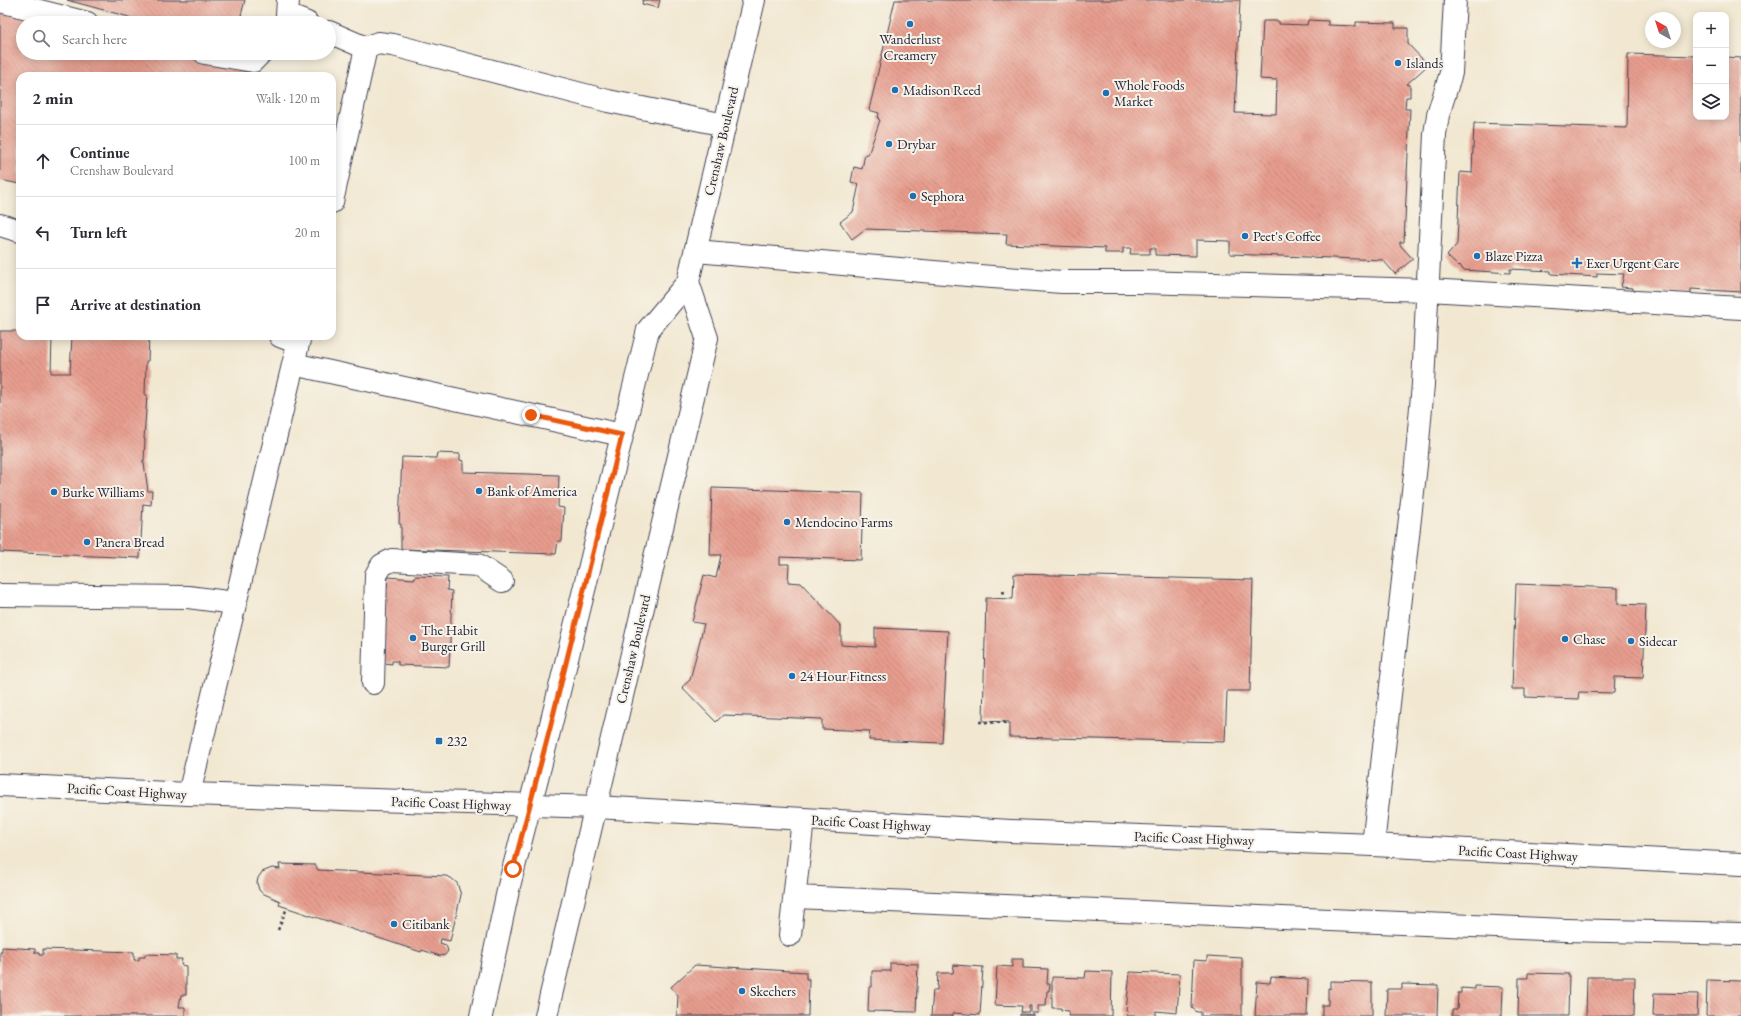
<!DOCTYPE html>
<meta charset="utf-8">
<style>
body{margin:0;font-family:"EB Garamond",serif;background:#f7f7f7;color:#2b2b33}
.controls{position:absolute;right:12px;top:12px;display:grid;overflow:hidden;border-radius:8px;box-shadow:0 2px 10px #0003}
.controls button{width:36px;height:36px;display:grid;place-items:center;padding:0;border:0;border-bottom:1px solid #e1e1e2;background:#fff;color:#2b2b33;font:20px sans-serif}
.compass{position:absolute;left:1645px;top:12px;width:36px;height:36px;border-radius:50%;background:#fff;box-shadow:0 2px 10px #0003;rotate:321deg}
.stop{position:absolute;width:12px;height:12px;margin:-9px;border:3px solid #ea580c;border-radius:50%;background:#fff}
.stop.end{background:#ea580c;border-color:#fff;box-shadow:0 1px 4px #0008}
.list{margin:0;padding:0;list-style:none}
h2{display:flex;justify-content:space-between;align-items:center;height:52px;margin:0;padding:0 16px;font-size:17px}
h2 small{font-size:13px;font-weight:400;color:#7c7c81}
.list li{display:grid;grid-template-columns:26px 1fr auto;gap:12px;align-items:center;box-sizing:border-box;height:72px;padding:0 16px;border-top:1px solid #e1e1e2}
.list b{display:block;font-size:15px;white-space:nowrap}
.list p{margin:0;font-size:13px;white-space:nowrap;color:#7c7c81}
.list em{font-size:13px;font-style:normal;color:#7c7c81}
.icon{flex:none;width:22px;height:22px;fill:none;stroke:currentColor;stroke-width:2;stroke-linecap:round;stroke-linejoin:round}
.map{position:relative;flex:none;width:1741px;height:1016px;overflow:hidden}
.search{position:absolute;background:#fff;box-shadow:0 2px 10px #0003;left:16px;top:16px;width:320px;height:44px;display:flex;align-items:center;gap:10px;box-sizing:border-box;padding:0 14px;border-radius:22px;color:#7c7c81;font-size:15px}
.panel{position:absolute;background:#fff;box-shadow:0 2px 10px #0003;left:16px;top:72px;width:320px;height:268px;border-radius:12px}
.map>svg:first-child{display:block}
.building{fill:url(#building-back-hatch)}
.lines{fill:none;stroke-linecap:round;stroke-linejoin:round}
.minor-casing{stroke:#414052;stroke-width:24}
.major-casing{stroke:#414052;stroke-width:24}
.highway-casing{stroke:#414052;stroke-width:24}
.path{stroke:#414052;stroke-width:2.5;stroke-dasharray:3 3;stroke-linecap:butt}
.minor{stroke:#fff;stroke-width:22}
.major{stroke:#fff;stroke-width:22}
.highway{stroke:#fff;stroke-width:22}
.route{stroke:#ea580c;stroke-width:5}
.poi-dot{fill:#1f6fb2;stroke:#f7f3e8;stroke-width:1.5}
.labels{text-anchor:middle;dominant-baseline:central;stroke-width:4;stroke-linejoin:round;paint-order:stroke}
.poi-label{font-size:14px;fill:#22223b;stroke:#f7f3e8;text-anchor:start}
.street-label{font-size:14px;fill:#22223b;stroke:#f7f3e8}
</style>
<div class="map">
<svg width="1741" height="1016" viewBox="0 0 1741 1016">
<defs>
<pattern id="building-back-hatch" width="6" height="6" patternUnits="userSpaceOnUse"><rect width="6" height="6" fill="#e79d8e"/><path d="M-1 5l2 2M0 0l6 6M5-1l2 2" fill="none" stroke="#bb8075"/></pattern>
</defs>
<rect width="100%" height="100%" fill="#f7f3e8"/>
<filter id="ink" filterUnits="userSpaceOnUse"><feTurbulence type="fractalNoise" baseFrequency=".025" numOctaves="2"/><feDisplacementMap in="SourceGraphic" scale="8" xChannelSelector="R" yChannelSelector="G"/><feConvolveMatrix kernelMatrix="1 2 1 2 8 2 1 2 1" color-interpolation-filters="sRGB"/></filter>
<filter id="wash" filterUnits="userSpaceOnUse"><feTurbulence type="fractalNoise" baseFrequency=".012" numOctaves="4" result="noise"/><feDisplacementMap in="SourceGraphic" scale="16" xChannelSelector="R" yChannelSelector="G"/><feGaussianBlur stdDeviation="0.9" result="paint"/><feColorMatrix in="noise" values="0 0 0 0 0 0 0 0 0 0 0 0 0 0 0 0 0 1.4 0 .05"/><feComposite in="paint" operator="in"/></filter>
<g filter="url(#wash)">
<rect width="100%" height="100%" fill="#f2e8d2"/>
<g id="blocks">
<!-- building -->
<path class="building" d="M67 0H245L239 23H151Z
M643 0H660L658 8 642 4Z
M895 0H1240L1235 113 1276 114 1277 80 1260 79 1263 21H1279V24L1307 25 1308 20 1328 21V25L1356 26V22L1395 23V28H1408V44L1428 65 1407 84 1410 85V97H1406L1405 109H1410L1404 242H1400V245L1413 259 1395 274 1383 260 1230 254V241L1196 240V256L1155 255V248H1150V254H1130L1131 248H1123V253H1105V248L1006 244 1007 234 865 229 852 239 840 222 853 212 859 184 851 182 854 167 862 169 865 154 868 155 880 120 878 119 879 113 869 110Z
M0 12 43 23H23V53H170L264 76H20V184L0 180Z
M1628 54 1696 56V117H1726V57L1741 58V292L1691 289V294L1633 291V288L1621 287 1624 274 1597 273V277L1551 274V271L1510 269V273L1463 270 1460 265 1458 266 1447 256 1457 244 1460 172 1472 173 1474 123 1627 128Z
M0 331H20V336H52L51 373H70L72 336H149L148 361H146L145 395H147L144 439H145L144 461 143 460V463H144L148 491H152L151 505 143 504 140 558 0 552Z
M437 453 460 454V460L463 461V472L559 475 558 507 564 508 562 541H558L556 554 401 549V524H399L402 457 436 458Z
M712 488 863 493 861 560 780 557V564H789L788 582 801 583 841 626V645L875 647V628L948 631 942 743 869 740 870 731 822 729V719L723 715 716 722 682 687 690 680 704 624 692 622 704 575 716 578 721 555H710Z
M1014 574 1253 580 1250 691H1227L1225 742 1009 737V722L983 721 986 598 1013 599Z
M415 576 448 577 447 590 452 591 449 667 398 665V661H392V664L384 663 383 589H387L388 577 414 579Z
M1516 584 1618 588V604L1646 605 1643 678 1615 677 1614 693 1579 692 1578 699 1525 697V689H1512Z
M279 864 315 865 318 870 446 876 451 878 457 883 461 895 450 941 441 939 440 943 446 945 448 951 445 955 440 956 422 950 421 952 279 905 280 901 262 893 259 890 257 883 258 878 262 872 272 868 280 869Z
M2 947 35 949V953H39V955H43V949L134 952V960H139V957H145V954L176 955V959H182L181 965 186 966V995H181L179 1007H185V1016H0V952H2Z
M1207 956 1242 958V1016H1201V1012H1197L1192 1008 1194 960 1207 961Z
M1012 959H1023V968L1048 969 1047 984H1050L1049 991H1047L1046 1006H1038V1013H1031V1006H1029V1012H1021L1022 1006 995 1005 997 966 1012 967Z
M890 963 918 964 916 1012 868 1011 869 987H872V971H890Z
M695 965 806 972V979H809L808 1016H677L678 995 671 987Z
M954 965 983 967 980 1015 953 1013V1016H931L933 990H937L938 973H953Z
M1086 971 1112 972 1111 1016H1068L1069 1011 1061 1010V1008H1052V977L1085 978Z
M1130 972 1180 974 1177 1013 1156 1011V1016H1127L1128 1011H1126Z
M1528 973 1569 974 1568 1016H1518L1519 978H1528Z
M1271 977 1308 979 1307 1016H1255L1257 982 1270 983Z
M1587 977H1635L1634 1016H1586Z
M1707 980 1741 981V1016H1706Z
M1330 981 1372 982V1016H1322V1005H1328V988L1330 989Z
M1402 984 1438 985 1437 1016H1386L1387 989H1402Z
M1475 986 1503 987 1502 1016H1452V1010H1457L1458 993H1461V988L1475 989Z
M1654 993 1698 994 1697 1016H1653Z
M1020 1014 1034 1015V1016H1020Z"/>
</g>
</g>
<g filter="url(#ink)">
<use href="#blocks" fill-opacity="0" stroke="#414052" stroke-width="1"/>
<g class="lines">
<defs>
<path id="minor" d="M288 0 287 15 307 23
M0 1 87 23
M329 32 366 48
M205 53 253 61 261 53
M332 202 366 48 378 43 393 45 608 101 725 125
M0 225 20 231
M696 251 979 276 1062 282H1138L1428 290 1741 308
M280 336 298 343
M293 364 622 435
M0 595 188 597 235 603
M373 683 376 575 382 565 392 560 478 565 502 581
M189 794 300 336
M1373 845 1416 465 1423 384 1435 134 1438 115 1451 73 1455 0
M795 897 1565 930 1741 934
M790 935 803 819"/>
<path id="major" d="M481 1016 509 886 550 728 648 330 688 282 754 0
M546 1016 707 338 688 282"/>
<path id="highway" d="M0 785 189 794 596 807 1011 831 1373 845 1741 864"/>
</defs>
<!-- minor casing -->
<use href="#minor" class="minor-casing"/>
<!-- major casing -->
<use href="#major" class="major-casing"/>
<!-- highway casing -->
<use href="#highway" class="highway-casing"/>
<!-- path -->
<path class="path" d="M1002 592 1008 593
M979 722 1009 723
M278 930 287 908"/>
<!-- minor -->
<use href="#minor" class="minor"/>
<!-- major -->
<use href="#major" class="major"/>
<!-- highway -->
<use href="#highway" class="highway"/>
</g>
</g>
<g class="lines" filter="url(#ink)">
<!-- route -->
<path class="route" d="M513 869 550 728 622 435 531 415"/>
</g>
<!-- markers -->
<g class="poi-dot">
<circle cx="910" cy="24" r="4"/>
<circle cx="1398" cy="63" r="4"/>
<circle cx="895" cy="90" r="4"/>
<circle cx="1106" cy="93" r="4"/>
<circle cx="889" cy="144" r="4"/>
<circle cx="913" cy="196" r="4"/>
<circle cx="1245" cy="236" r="4"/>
<circle cx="1477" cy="256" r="4"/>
<path d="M1575 257h4v4h4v4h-4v4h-4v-4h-4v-4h4z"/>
<circle cx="479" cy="491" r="4"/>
<circle cx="54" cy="492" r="4"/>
<circle cx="787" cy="522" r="4"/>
<circle cx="87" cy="542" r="4"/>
<circle cx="413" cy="638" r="4"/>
<circle cx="1565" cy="639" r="4"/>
<circle cx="1631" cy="641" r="4"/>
<circle cx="792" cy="676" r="4"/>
<rect x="435" y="737" width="8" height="8" rx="2"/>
<circle cx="394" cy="924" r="4"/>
<circle cx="742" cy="991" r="4"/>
</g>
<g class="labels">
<!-- poi labels -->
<g class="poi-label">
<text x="910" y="39" text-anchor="middle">Wanderlust<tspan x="910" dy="16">Creamery</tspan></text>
<text x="1406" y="63">Islands</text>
<text x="1114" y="85">Whole Foods<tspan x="1114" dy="16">Market</tspan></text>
<text x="903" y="90">Madison Reed</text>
<text x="897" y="144">Drybar</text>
<text x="921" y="196">Sephora</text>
<text x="1253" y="236">Peet's Coffee</text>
<text x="1485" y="256">Blaze Pizza</text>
<text x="1586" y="263">Exer Urgent Care</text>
<text x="487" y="491">Bank of America</text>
<text x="62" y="492">Burke Williams</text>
<text x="795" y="522">Mendocino Farms</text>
<text x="95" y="542">Panera Bread</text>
<text x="421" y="630">The Habit<tspan x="421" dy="16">Burger Grill</tspan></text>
<text x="1573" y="639">Chase</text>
<text x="1639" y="641">Sidecar</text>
<text x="800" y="676">24 Hour Fitness</text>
<text x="447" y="741">232</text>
<text x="402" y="924">Citibank</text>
<text x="750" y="991">Skechers</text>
</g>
<!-- street labels -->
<g class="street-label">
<text transform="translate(721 141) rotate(-77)">Crenshaw Boulevard</text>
<text transform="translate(633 649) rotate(-77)">Crenshaw Boulevard</text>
<text transform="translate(127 791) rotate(3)">Pacific Coast Highway</text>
<text transform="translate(451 803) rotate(2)">Pacific Coast Highway</text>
<text transform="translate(871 823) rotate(3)">Pacific Coast Highway</text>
<text transform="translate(1194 838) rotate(2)">Pacific Coast Highway</text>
<text transform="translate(1518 853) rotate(3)">Pacific Coast Highway</text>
</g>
</g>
</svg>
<div class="controls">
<button>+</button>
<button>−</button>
<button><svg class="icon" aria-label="layers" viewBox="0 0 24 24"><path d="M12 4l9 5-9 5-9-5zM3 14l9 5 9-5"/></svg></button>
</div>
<svg class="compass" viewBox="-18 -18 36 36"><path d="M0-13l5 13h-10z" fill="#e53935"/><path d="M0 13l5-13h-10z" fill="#7c7c81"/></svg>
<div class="stop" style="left:513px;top:869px"></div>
<div class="stop end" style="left:531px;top:415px"></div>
<div class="search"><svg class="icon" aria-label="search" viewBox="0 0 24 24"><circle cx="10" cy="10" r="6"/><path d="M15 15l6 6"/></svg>Search here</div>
<section class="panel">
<h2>2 min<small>Walk · 120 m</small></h2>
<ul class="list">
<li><svg class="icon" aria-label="ahead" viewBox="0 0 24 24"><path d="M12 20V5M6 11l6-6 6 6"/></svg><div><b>Continue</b><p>Crenshaw Boulevard</p></div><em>100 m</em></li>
<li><svg class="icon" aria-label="left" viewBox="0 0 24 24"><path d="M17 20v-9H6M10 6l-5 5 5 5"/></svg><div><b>Turn left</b></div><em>20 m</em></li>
<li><svg class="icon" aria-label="arrive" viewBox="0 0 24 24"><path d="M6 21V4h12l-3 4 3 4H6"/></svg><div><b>Arrive at destination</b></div></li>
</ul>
</section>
</div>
